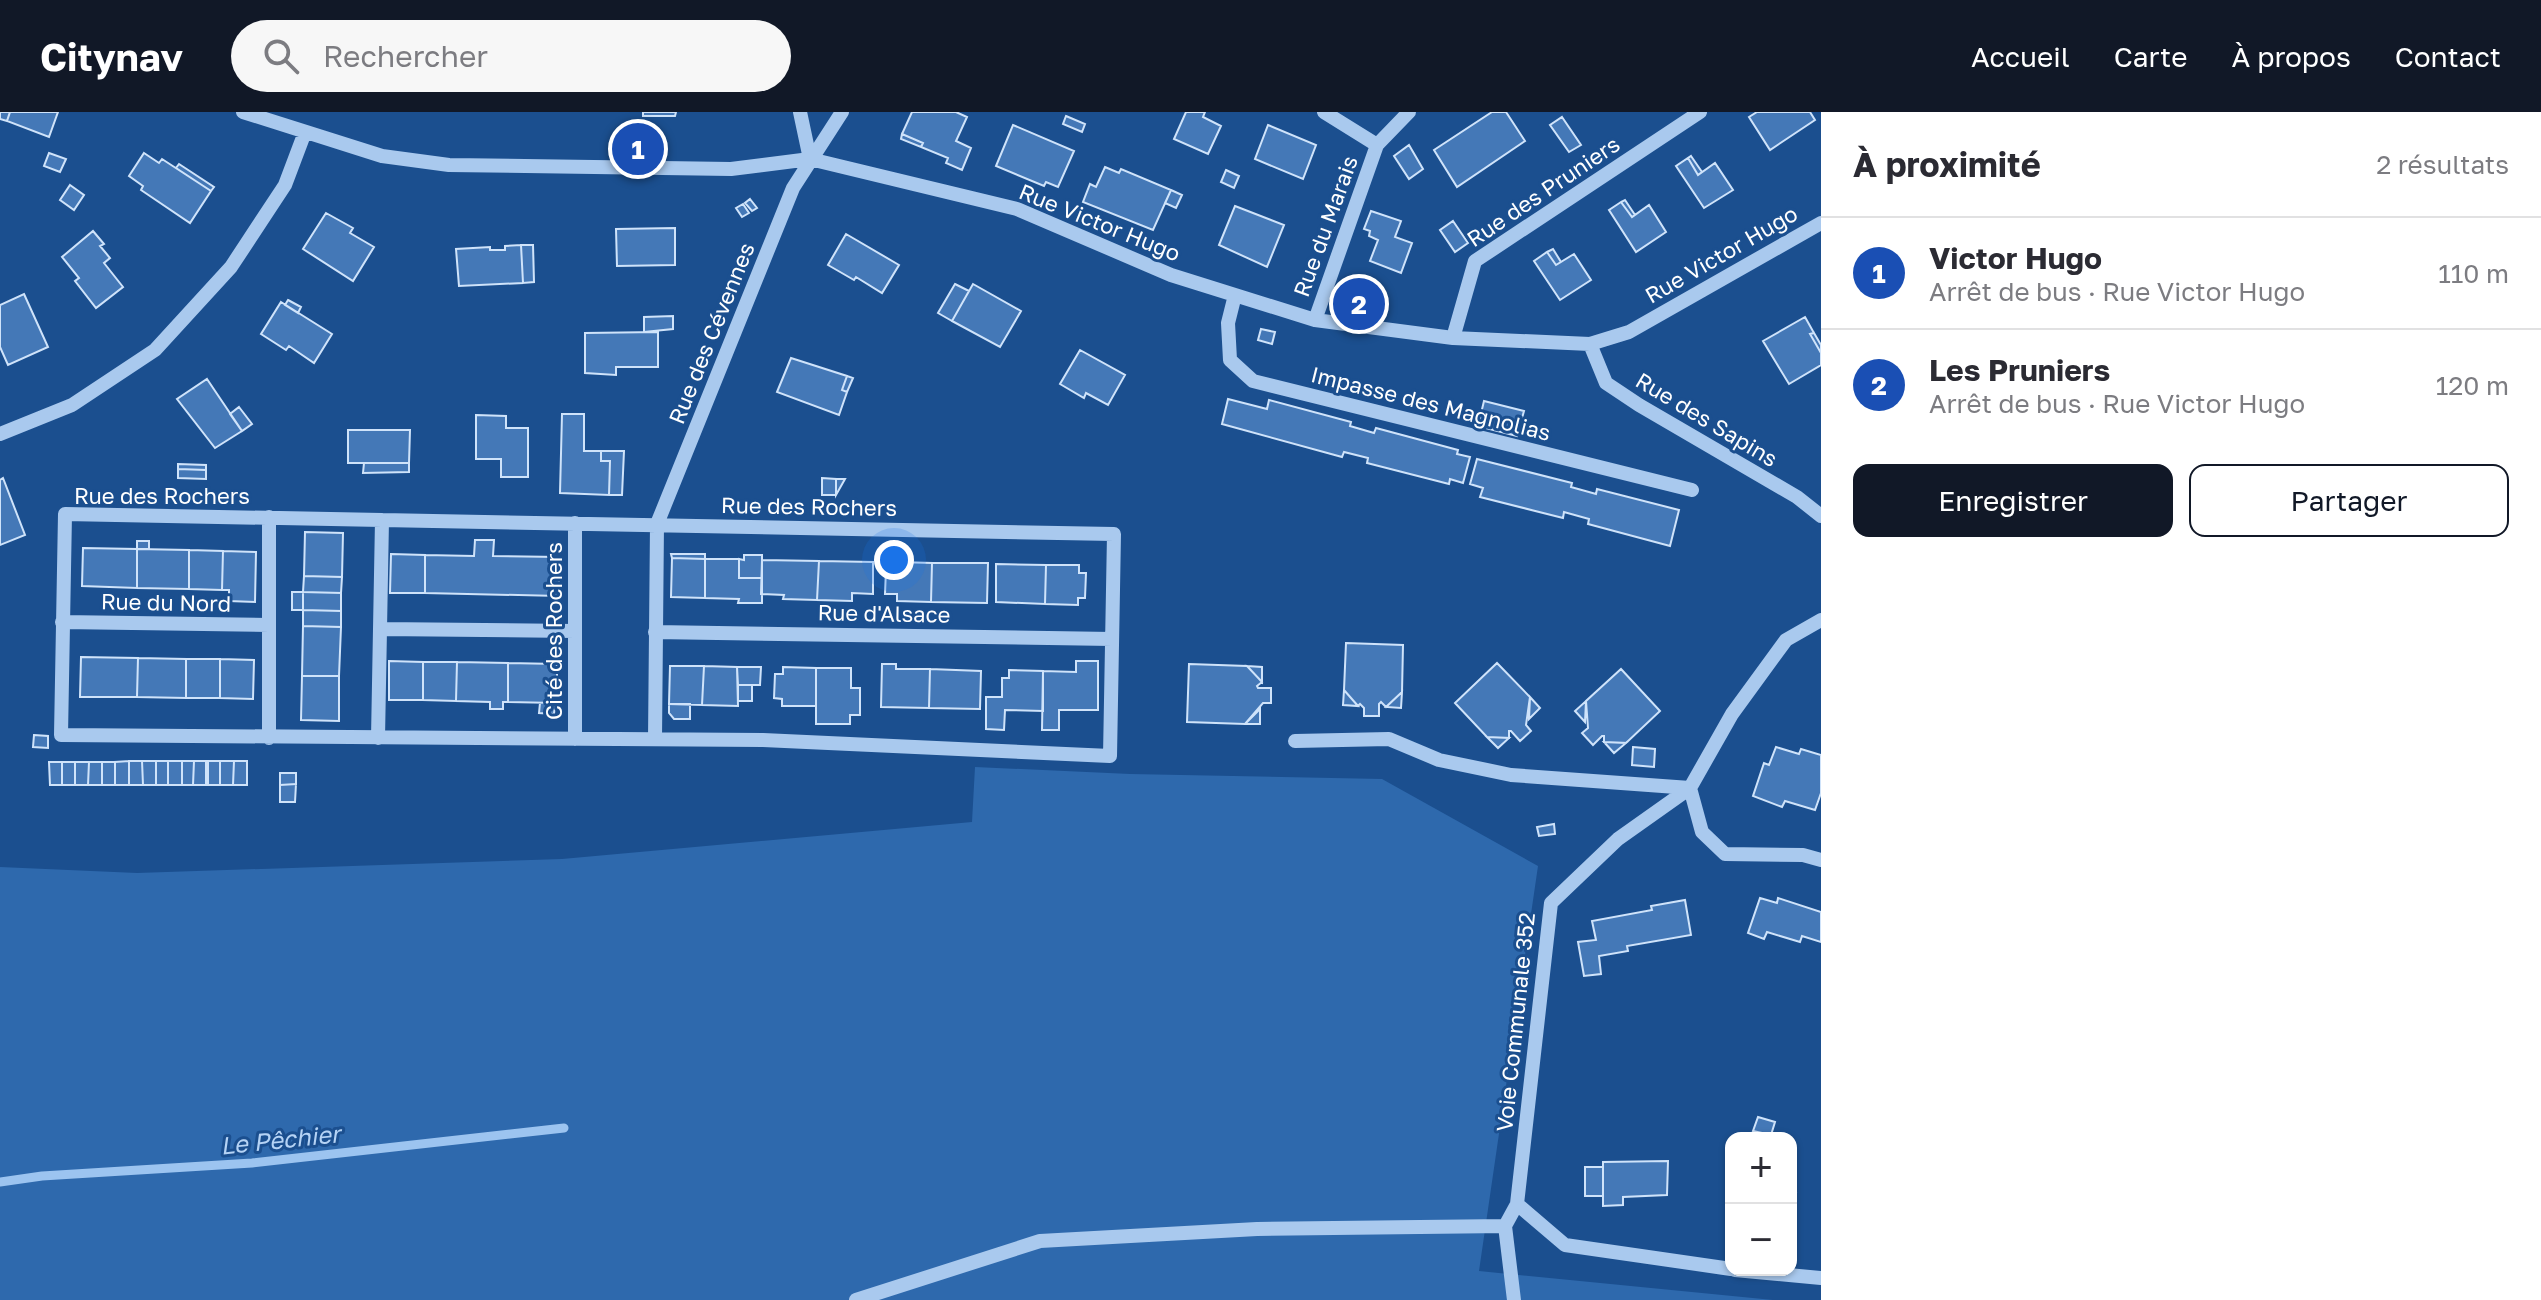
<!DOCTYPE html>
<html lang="fr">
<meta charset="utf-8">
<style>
body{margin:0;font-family:"Golos Text",sans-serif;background:#f7f7f7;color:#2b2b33}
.controls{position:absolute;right:24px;bottom:24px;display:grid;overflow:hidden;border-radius:16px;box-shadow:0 2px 6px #0004}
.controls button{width:72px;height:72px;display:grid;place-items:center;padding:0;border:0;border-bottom:2px solid #e1e1e2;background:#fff;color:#2b2b33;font:40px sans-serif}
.you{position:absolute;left:894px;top:448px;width:28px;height:28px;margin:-20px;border:6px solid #fff;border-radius:50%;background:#1a73e8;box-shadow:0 0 0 12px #1a73e833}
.badge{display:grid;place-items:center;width:52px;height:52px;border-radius:50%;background:#111827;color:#fff;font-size:26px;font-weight:700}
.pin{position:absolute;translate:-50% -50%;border:4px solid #fff;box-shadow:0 2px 8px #0006}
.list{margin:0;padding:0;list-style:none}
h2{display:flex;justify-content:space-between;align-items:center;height:104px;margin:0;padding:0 32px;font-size:34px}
h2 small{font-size:26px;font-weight:400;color:#7c7c81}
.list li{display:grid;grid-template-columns:52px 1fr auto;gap:24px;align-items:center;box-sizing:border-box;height:112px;padding:0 32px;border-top:2px solid #e1e1e2}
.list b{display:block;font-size:30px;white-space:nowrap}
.list p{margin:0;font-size:26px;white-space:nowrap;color:#7c7c81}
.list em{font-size:26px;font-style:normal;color:#7c7c81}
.actions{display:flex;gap:16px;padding:24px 32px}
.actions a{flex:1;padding:18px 0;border:2px solid #111827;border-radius:16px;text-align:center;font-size:28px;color:#111827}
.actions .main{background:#111827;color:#fff}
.icon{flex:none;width:44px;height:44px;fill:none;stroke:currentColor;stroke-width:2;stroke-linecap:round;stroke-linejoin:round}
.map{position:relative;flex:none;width:1821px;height:1188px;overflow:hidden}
header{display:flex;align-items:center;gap:48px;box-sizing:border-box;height:112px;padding:0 40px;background:#111827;color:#fff}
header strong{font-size:38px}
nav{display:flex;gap:44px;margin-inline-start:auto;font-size:28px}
.search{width:560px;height:72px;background:#f7f7f7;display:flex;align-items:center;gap:20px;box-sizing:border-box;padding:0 28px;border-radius:44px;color:#7c7c81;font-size:30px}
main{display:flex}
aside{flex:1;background:#fff}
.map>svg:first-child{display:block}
.green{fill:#2e69ad}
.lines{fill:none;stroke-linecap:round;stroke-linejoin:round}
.stream{stroke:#9cc4f0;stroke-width:9}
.building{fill:#4478b7;stroke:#cfe3fa;stroke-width:2}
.minor{stroke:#a9c9ee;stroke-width:14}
.labels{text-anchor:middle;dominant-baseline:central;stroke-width:6;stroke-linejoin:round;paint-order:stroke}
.street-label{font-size:22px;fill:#fff;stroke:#1b4f8f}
.water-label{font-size:24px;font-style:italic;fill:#b5d3f5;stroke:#1b4f8f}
</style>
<header>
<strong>Citynav</strong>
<div class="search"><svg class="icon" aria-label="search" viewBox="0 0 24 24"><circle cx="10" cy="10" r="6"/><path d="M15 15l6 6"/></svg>Rechercher</div>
<nav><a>Accueil</a><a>Carte</a><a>À propos</a><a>Contact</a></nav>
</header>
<main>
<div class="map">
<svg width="1821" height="1188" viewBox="0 0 1821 1188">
<rect width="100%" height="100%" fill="#1b4f8f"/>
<!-- green -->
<path class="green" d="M975 655 1130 662 1382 667 1538 754 1479 1159 1773 1188H0V755L137 761 562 747 972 710Z"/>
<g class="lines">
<!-- stream -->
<path class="stream" d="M0 1070 42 1064 252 1051 564 1016"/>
</g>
<!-- building -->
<path class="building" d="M0 0H10L7 9 0 7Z
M10 0H58L49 25 7 9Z
M643 0H676L675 4H643Z
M912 0H956L967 5 956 29 971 36 962 58 946 51 948 46 921 35 923 31 902 22Z
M1186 0H1205L1203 5 1221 14 1208 42 1174 27Z
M1492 0H1506L1525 29 1457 75 1434 38Z
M1757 0H1810L1815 8 1770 38 1749 5Z
M1066 4 1085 12 1082 20 1063 12Z
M1562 5 1581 33 1569 40 1550 13Z
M1013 13 1074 39 1058 75 1046 70 1044 74 996 54Z
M1268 13 1316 33 1303 67 1255 47Z
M902 22 923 31 921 35 901 27Z
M1409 33 1423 57 1409 67 1394 44Z
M49 41 66 47 60 60 44 54Z
M144 41 159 51 162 47 211 79 190 111 141 78 143 74 129 64Z
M1691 44 1702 60 1698 63 1688 46Z
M1688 46 1698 63 1715 51 1733 78 1704 96 1676 54Z
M179 52 214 75 211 79 176 56Z
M1105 55 1119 61 1121 57 1171 78 1153 118 1083 90 1090 72 1096 75Z
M1226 58 1239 64 1234 76 1221 70Z
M70 73 84 83 74 98 60 88Z
M1171 78 1182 83 1176 96 1165 91Z
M750 87 757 96 752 99 745 91Z
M1625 88 1635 103 1632 105 1621 90Z
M1621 90 1632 105 1649 93 1666 120 1636 140 1609 98Z
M743 92 749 101 742 105 736 96Z
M1235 94 1284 113 1267 155 1219 133Z
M1371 99 1401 109 1395 125 1412 131 1401 161 1370 149 1378 128 1369 124 1370 119 1364 117Z
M326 101 353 116 350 121 374 135 353 169 303 137Z
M1453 109 1468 131 1455 140 1440 118Z
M675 116V153L617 154 616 117Z
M93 119 104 132 100 134 110 146 104 151 123 175 96 196 75 169 79 166 62 145Z
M846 122 899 153 882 181 856 165 854 168 828 153Z
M521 133H533L534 170 523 171Z
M521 133 523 171 459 174 456 137 490 135V138H505V134Z
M1553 137 1561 150 1556 153 1547 140Z
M1547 140 1556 153 1574 142 1591 168 1560 188 1534 149Z
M955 172 969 179 952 209 938 201Z
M973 172 1021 199 1000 235 952 209Z
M24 182 48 235 8 253 0 235V193Z
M288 188 301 195 298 201 285 193Z
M281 190 332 222 314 251 289 234 286 238 261 222Z
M673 204V217L644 220V205Z
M1805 205 1814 221 1810 222 1821 241V253L1789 272 1763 229Z
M1261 217 1275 220 1272 232 1258 228Z
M658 220V255H616V263L585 261V221Z
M1814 221 1821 233V241L1810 222Z
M1080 238 1125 263 1108 293 1086 281 1084 286 1060 272Z
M791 246 847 264 842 278 847 280 839 303 777 280Z
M847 264 853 266 847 280 842 278Z
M207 267 242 319 215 336 177 287Z
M1228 287 1267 297 1269 288 1351 310 1350 314 1374 321 1376 316 1458 338 1457 342 1470 345 1463 371 1450 367 1449 372 1367 351 1368 346 1344 340 1342 345 1222 312Z
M1484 289 1524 299 1517 324 1478 314Z
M239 295 252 312 242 319 230 302Z
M562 302H584V339H601V349H610L609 383 560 381Z
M476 303 506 304V316H528V365H501V347H476Z
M348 318H410L409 351H348Z
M601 339H624L622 383H609L610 349H601Z
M1477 347 1572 371 1571 375 1596 382 1597 377 1679 398 1670 434 1588 412 1589 407 1564 400 1563 406 1480 385 1483 376 1470 372Z
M364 351H409V360L363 361Z
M178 352 206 353V358L178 357Z
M178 357 206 358V367L178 366Z
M3 366 25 423 0 433V368Z
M822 366 836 367V383H822Z
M836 367H845L836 383Z
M305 420 343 421 342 465 304 464Z
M475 428H494L493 444 559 445V484L425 481V443L474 444Z
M137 429H149V437H137Z
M83 436 137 437V476L82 474Z
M137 437 189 438V477L137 476Z
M189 438 223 439 222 478 189 477Z
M223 439 256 440 255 490 229 489V478H222Z
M391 442 425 443V481H390Z
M671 442H705V447L672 446Z
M744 443H762V466H739V447L744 448Z
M672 446 705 447V486L671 485Z
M705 447H739V466H762V491H738L739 487 705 486Z
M762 448 819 449 817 488 783 487 784 483 761 482Z
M819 449 873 450V482L852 481V489L817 488Z
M898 450 932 451 931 490 897 489V482H885L886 457 898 458Z
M932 451H988L987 491 931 490Z
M996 452 1046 453 1045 492 996 490Z
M1046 453H1079V461H1086L1085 486H1078V493L1045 492Z
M304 464 342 465 341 481 303 480Z
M292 480H303V498H292Z
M303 480 341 481V499L303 498Z
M303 498 341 499V515L303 514Z
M303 514 341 515 339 564H302Z
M1346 531 1403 533 1402 580 1386 595 1381 590 1379 592V604H1364V596L1360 592 1358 594 1344 578Z
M81 545 138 546 137 585H80Z
M138 546 186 547V586L137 585Z
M186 547H220V586H186Z
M220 547 254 548 253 587 220 586Z
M389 549 423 550V588H389Z
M1076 549H1098V598H1059V618H1042L1043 559 1076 560Z
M423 550H457L456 589 423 588Z
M457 550 508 551V590H503V597H490V590L456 589Z
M508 551 557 552V591L508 590Z
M1497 551 1530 585 1526 613 1531 619 1520 629 1511 619H1509V626L1487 625 1455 591Z
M882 552H896V557H930L929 596 881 595Z
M1189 552 1247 554 1262 570 1257 574 1258 576H1271V591H1263L1245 612 1187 610Z
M670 554H704L702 593 669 592Z
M704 554 737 555 738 594 702 593Z
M1247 554 1262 555V570Z
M737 555H761L760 573H738Z
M783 555 816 556V594H782V587L774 586 775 562H783Z
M816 556H851V576H860V603H850V612H816Z
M930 557 981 559 980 597 929 596Z
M1621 557 1660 599 1626 631 1604 630V624H1602L1593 633 1582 621 1588 616 1586 589Z
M1009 558 1043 559V599L1005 598 1004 618 986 617V585H1002V566H1009Z
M302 564H339V609L301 608Z
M738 573H752V589H738Z
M1344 578 1358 594 1343 593Z
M1402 580 1401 596 1386 595Z
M1530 585 1540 596 1529 607Z
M1586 589 1585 610 1575 599Z
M540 591H555L554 602 539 601Z
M669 592H690V607H674L669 601Z
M1260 597V612H1245Z
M34 623 48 624V636L33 635Z
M1487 625 1509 626 1498 636Z
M1604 630 1626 631 1614 641Z
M1633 635 1655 637 1654 655 1632 653Z
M1776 635 1799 642 1801 637 1821 643V681L1815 698 1785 689 1782 695 1753 684 1764 651 1769 653Z
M129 649H142L143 673H129Z
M129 649V673H115V650Z
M142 649H156V673H143Z
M156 649H168V673H156Z
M168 649H182V673H168Z
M182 649H194L193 673H182Z
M194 649H206V673H193Z
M208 649H220V673H208Z
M220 649H234L233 673H220Z
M234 649H247V673H233Z
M49 650H62V673H50Z
M62 650H75V673H62Z
M75 650H89L88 673H75Z
M89 650H102V673H88Z
M102 650H115V673H102Z
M280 661H296V672L280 673Z
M296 672 295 690H280V673Z
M1554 712 1555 722 1539 724 1537 715Z
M1760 786 1777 791 1778 786 1821 800V830L1802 824 1800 830 1767 820 1764 827 1748 821Z
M1685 788 1691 823 1627 834 1628 839 1599 844 1601 862 1584 864 1578 830 1596 828 1592 809 1652 798 1651 794Z
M1758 1005 1775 1010 1771 1023 1753 1019Z
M1668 1049 1667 1083 1623 1085V1093L1603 1094V1050Z
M1585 1055H1603V1084H1585Z
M1791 1080 1796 1081 1791 1112Z"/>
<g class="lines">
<!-- minor -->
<path class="minor" d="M243 0 382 44 449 53 731 57 810 47 1017 97 1171 163 1315 208 1453 226 1590 232 1629 220 1821 111
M800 0 810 47
M1324 0 1377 33
M1235 183 1228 211 1230 248 1253 269 1692 378
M1315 208 1377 33 1409 0
M1453 226 1475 149 1700 0
M1590 232 1606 271 1639 293 1797 385 1821 404
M0 322 72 293 155 238 231 155 285 73 305 20
M65 402 1114 422 1110 644 763 628 61 623Z
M269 405V626
M575 411V627
M62 510 269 513
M380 517 575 519
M655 520 1112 527
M378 626 382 408
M655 627 657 412 793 76 842 0
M1295 629 1389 627 1439 648 1511 663 1690 676
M1690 676 1702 720 1725 742 1803 743 1821 748
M1517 1092 1565 1133 1731 1157
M1735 1158 1821 1166
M856 1188 1040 1129 1257 1117 1505 1114
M1514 1188 1505 1114 1517 1092 1551 791 1618 727 1690 676 1732 602 1786 528 1821 508"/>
</g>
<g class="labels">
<!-- street labels -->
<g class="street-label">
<text transform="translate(1543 79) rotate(-34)">Rue des Pruniers</text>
<text transform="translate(1100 110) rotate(22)">Rue Victor Hugo</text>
<text transform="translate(1325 114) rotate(-70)">Rue du Marais</text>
<text transform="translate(1721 142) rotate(-30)">Rue Victor Hugo</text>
<text transform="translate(711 221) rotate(-68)">Rue des Cévennes</text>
<text transform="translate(1431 291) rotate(14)">Impasse des Magnolias</text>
<text transform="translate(1707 307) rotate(31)">Rue des Sapins</text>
<text x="162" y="383">Rue des Rochers</text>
<text transform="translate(809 394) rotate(1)">Rue des Rochers</text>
<text transform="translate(166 490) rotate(1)">Rue du Nord</text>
<text transform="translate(884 501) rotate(1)">Rue d'Alsace</text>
<text transform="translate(553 519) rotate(-90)">Cité des Rochers</text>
<text transform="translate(1515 910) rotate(-84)">Voie Communale 352</text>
</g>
<!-- water labels -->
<g class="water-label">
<text transform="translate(280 1027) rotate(-6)">Le Pêchier</text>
</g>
</g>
</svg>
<div class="controls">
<button>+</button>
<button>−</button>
</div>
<div class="you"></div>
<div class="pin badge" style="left:638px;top:37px;background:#1a4fb4">1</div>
<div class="pin badge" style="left:1359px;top:192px;background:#1a4fb4">2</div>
</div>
<aside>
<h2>À proximité<small>2 résultats</small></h2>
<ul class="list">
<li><span class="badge" style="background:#1a4fb4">1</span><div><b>Victor Hugo</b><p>Arrêt de bus · Rue Victor Hugo</p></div><em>110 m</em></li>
<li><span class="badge" style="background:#1a4fb4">2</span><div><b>Les Pruniers</b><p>Arrêt de bus · Rue Victor Hugo</p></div><em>120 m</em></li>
</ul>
<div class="actions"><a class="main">Enregistrer</a><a>Partager</a></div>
</aside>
</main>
